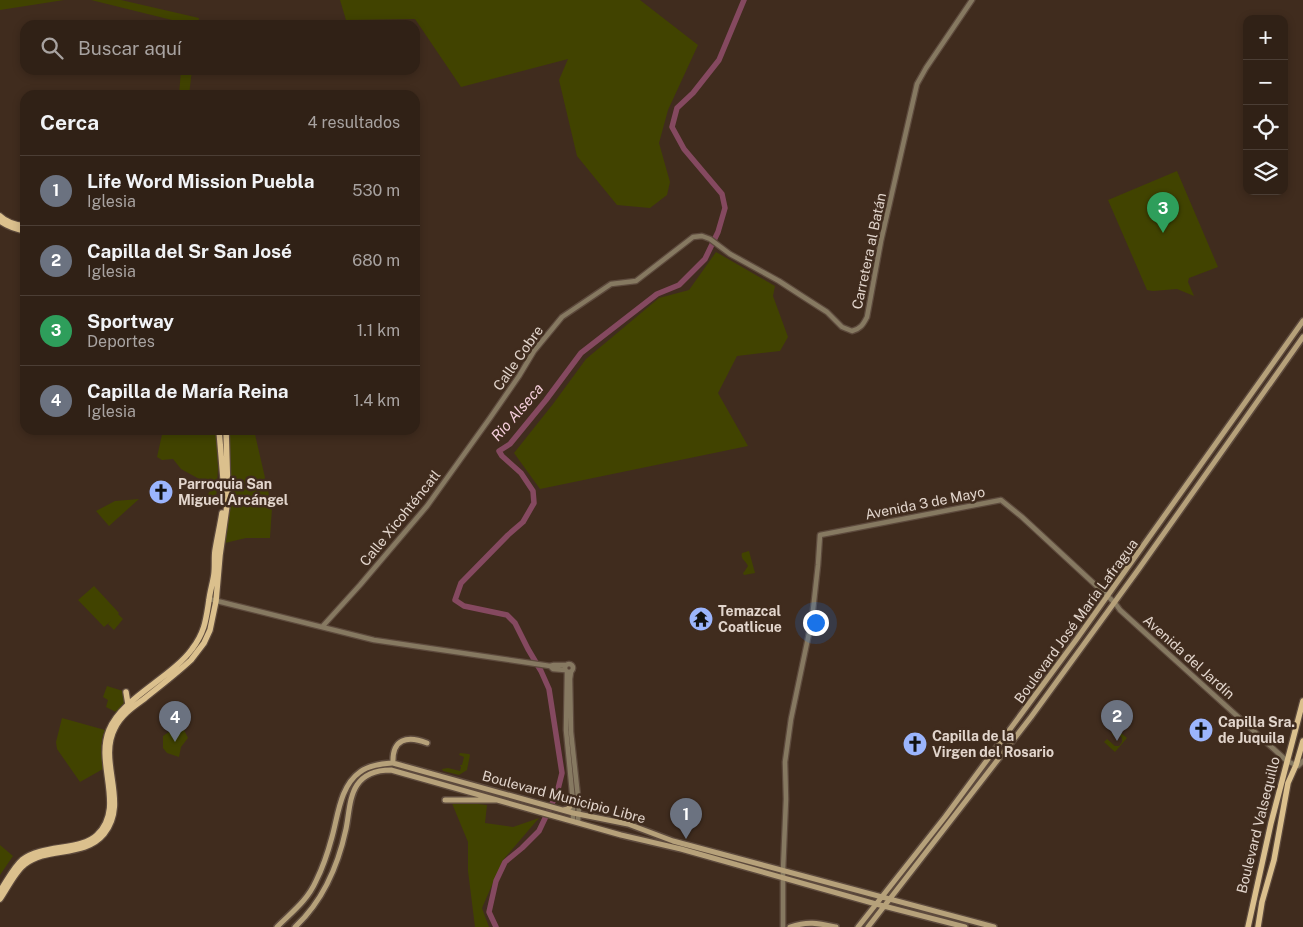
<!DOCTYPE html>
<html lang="es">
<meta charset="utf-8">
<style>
body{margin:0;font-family:"Public Sans",sans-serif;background:#38291f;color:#f1f3f6}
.controls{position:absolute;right:15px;top:15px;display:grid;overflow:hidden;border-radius:10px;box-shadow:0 2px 8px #0003}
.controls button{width:45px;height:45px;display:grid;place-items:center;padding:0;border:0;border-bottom:1px solid #4b3e35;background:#302116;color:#f1f3f6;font:25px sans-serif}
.you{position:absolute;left:815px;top:622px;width:18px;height:18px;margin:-12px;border:4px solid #fff;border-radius:50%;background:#1a73e8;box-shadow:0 0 0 8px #1a73e833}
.badge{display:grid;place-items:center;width:32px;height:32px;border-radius:50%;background:#b45309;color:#fff;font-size:16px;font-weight:700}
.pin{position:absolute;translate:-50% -41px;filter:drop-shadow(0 1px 2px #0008)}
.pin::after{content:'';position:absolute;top:26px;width:18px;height:15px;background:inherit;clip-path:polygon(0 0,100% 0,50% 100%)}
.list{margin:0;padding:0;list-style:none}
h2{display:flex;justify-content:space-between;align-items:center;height:65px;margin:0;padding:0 20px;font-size:21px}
h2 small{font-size:16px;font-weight:400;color:#a8a3a1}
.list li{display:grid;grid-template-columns:32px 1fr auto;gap:15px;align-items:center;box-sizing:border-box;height:70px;padding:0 20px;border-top:1px solid #4b3e35}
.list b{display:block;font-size:19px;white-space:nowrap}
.list p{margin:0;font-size:16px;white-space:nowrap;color:#a8a3a1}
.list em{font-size:16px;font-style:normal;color:#a8a3a1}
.icon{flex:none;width:28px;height:28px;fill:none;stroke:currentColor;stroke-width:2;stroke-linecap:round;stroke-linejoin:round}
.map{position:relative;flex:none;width:1303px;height:927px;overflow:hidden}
.search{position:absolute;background:#302116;box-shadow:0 2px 8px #0003;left:20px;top:20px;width:400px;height:55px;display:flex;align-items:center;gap:12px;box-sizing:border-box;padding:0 18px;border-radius:15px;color:#a8a3a1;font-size:19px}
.panel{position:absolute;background:#302116;box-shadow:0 2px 8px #0003;left:20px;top:90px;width:400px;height:345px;border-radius:15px}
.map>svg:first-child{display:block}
.green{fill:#414300}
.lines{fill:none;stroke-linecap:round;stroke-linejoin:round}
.river{stroke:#854960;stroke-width:5.5}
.tertiary-casing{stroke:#5d4a3d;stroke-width:7}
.secondary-casing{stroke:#5d4a3d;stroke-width:8}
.primary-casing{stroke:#5d4a3d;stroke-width:8}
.tertiary{stroke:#867961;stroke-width:4.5}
.secondary{stroke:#b6a17a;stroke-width:5}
.primary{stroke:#dbc08d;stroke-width:5.5}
.labels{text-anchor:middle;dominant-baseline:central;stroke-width:5;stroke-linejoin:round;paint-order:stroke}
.street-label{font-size:14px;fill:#e2d5cc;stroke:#402c1e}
.poi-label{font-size:14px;font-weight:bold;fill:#e2d5cc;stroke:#402c1e;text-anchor:start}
.water-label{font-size:15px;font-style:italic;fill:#f5cedb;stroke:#402c1e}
</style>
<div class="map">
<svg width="1303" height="927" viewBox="0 0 1303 927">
<rect width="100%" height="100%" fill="#402c1e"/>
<!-- green -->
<path class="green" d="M0 0H64L0 10Z
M91 0H121L199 18 198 25H184V23Z
M340 0H640L698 45 668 110 659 143 670 182 667 195 650 208 617 205 577 156 559 80 568 59 461 87 415 19 346 20Z
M181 70H192L189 95H179Z
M1177 171 1218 267 1189 278 1188 282 1194 296 1177 289 1153 291 1147 290 1108 200Z
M716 252 775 286 773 296 788 337 780 351 737 356 718 393 748 446 540 489 514 453 553 404 586 359 659 298 689 290Z
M163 430H216L218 468 216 501 206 499 210 490 201 484V480L181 469 173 459 162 460 157 457Z
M229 430H254L272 508 270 538H246L225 543 231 487Z
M139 499 109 526 96 511 115 501Z
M749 551 755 573 744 575 743 573 744 572 748 566C746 561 740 559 742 553Z
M94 586 119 613 118 614 123 619 114 630 108 624 111 621 104 627 78 600Z
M107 686 123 691 126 695V701L116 712 106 707 108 700 103 697Z
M62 718 105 730C99 742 102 756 103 769L80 782 57 749 56 742Z
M176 727 184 730 188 738 181 747 179 757 167 753 163 748V736Z
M1114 727 1127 738 1115 752 1104 742 1107 739 1115 746H1119L1122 742V738L1119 735 1114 736 1112 734 1113 732 1112 729Z
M460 753 469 754 470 755 467 770 459 775 443 771 442 769 448 768 460 771 461 767 460 765H462L464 757 459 755Z
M451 801 487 805 485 823 513 827 539 818 503 860 482 908 489 927H475L468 871V842Z
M0 845 13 856 0 875Z"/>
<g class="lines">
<!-- river -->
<path class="river" d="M496 927 489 912 496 881 505 862 522 848 539 831 557 793 562 773 549 689 541 671 528 649 515 623 507 615 464 606 455 600 461 583 508 535 523 522 534 503 533 491 521 473 502 456 499 451 510 444 546 400 581 353 657 294 679 285 705 259 718 232 725 208 722 194 684 149 672 127 677 108 693 93 719 60 744 0"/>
<defs>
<path id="tertiary" d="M209 599 374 640 530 663 550 666 553 669 565 670
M322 627 360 585 427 506 490 418 519 376 534 351 562 317 611 284 636 281 693 237 702 236 710 239 730 254 779 281 802 296 827 312 842 327 852 331C860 329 863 325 867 317L881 241 917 84 926 68 972 0
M565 668a4 4 0 1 1 8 0a4 4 0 1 1-8 0Z
M550 666 554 665H566
M567 672 566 730 573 802V820
M571 672 570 679 571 732 579 806 578 822
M783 927V870L786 799 785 762 791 719 812 619 818 565 820 535 1001 500 1022 517 1115 603 1120 610 1153 640 1287 761 1298 766 1303 761"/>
<path id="secondary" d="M393 763C392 739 407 735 427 743
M445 800H495
M563 810 568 809 573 802
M277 927C292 912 307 901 316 881 323 867 328 852 332 837 338 816 340 786 360 772 369 765 382 764 393 763L573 813 628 824 673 841 994 927
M295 927C323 901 338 866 346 829 349 815 349 797 357 785 365 773 377 770 391 770L621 835 681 849 876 904 965 927
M790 927C808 921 817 923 836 927
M858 927 945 817 1076 640 1303 321
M868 927 1031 717 1138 570 1303 337"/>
<path id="primary" d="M0 216C7 223 16 225 25 226
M0 221C8 227 15 229 25 231
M219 430 224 490
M126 692 128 704
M0 891C7 881 13 868 22 860 42 844 81 851 97 835 126 807 95 765 109 730 122 698 171 678 192 649 205 632 206 619 209 600 210 591 213 582 214 574 215 566 214 558 215 551 217 538 220 526 222 513
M0 899C7 889 15 872 24 865 47 846 84 858 104 834 130 802 97 762 115 728 121 715 133 707 144 699 160 686 176 674 191 660L204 643 210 630 216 601 220 555 228 498 226 430
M1248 927 1271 823 1303 701
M1258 927 1262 902 1274 860 1288 783 1296 765 1303 741"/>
</defs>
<!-- tertiary casing -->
<use href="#tertiary" class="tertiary-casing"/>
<!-- secondary casing -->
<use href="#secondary" class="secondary-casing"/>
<!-- primary casing -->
<use href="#primary" class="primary-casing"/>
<!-- tertiary -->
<use href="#tertiary" class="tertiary"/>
<!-- secondary -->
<use href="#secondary" class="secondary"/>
<!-- primary -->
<use href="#primary" class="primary"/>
</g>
<!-- icons -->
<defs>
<symbol id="church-disc" viewBox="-11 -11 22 22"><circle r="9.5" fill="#9bb5fd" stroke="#402c1e"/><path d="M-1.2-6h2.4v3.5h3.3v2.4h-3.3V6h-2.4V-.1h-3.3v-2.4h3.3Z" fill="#111"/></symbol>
<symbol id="temple-disc" viewBox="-11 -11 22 22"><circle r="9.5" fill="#9bb5fd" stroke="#402c1e"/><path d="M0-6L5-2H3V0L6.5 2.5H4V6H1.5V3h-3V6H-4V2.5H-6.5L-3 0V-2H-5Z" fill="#111"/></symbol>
</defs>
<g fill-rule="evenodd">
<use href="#church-disc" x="147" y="478" width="28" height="28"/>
<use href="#temple-disc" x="687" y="605" width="28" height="28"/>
<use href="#church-disc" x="1187" y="716" width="28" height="28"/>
<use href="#church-disc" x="901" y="730" width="28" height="28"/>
</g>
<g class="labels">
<!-- street labels -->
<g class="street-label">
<text transform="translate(869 251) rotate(-78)">Carretera al Batán</text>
<text transform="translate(518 358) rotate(-55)">Calle Cobre</text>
<text transform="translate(925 503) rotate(-11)">Avenida 3 de Mayo</text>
<text transform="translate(400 518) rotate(-51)">Calle Xicohténcatl</text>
<text transform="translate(1076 621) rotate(-54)">Boulevard José María Lafragua</text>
<text transform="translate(1189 657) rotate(42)">Avenida del Jardín</text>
<text transform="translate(564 797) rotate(15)">Boulevard Municipio Libre</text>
<text transform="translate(1258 825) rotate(-76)">Boulevard Valsequillo</text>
</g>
<!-- poi labels -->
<g class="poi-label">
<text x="178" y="484">Parroquia San<tspan x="178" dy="16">Miguel Arcángel</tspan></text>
<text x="718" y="611">Temazcal<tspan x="718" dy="16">Coatlicue</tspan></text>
<text x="1218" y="722">Capilla Sra.<tspan x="1218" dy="16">de Juquila</tspan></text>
<text x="932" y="736">Capilla de la<tspan x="932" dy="16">Virgen del Rosario</tspan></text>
</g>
<!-- water labels -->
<g class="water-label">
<text transform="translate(517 412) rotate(-49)">Rio Alseca</text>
</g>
</g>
</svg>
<div class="controls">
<button>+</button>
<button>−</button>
<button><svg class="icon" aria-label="locate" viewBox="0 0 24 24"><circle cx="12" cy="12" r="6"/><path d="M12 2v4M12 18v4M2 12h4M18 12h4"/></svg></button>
<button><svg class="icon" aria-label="layers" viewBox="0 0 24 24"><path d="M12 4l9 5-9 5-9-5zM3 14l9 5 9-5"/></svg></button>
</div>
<div class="you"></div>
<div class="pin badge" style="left:686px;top:839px;background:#6b7280">1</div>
<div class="pin badge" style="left:1117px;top:741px;background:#6b7280">2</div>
<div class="pin badge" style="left:1163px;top:233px;background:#2e9e5b">3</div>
<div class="pin badge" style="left:175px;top:742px;background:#6b7280">4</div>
<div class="search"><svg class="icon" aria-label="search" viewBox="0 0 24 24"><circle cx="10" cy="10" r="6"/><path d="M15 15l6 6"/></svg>Buscar aquí</div>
<section class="panel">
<h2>Cerca<small>4 resultados</small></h2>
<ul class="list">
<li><span class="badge" style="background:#6b7280">1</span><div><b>Life Word Mission Puebla</b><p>Iglesia</p></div><em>530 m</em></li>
<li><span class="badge" style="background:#6b7280">2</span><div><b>Capilla del Sr San José</b><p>Iglesia</p></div><em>680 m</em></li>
<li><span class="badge" style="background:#2e9e5b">3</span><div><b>Sportway</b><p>Deportes</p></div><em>1.1 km</em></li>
<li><span class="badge" style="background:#6b7280">4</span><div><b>Capilla de María Reina</b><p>Iglesia</p></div><em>1.4 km</em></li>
</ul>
</section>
</div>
